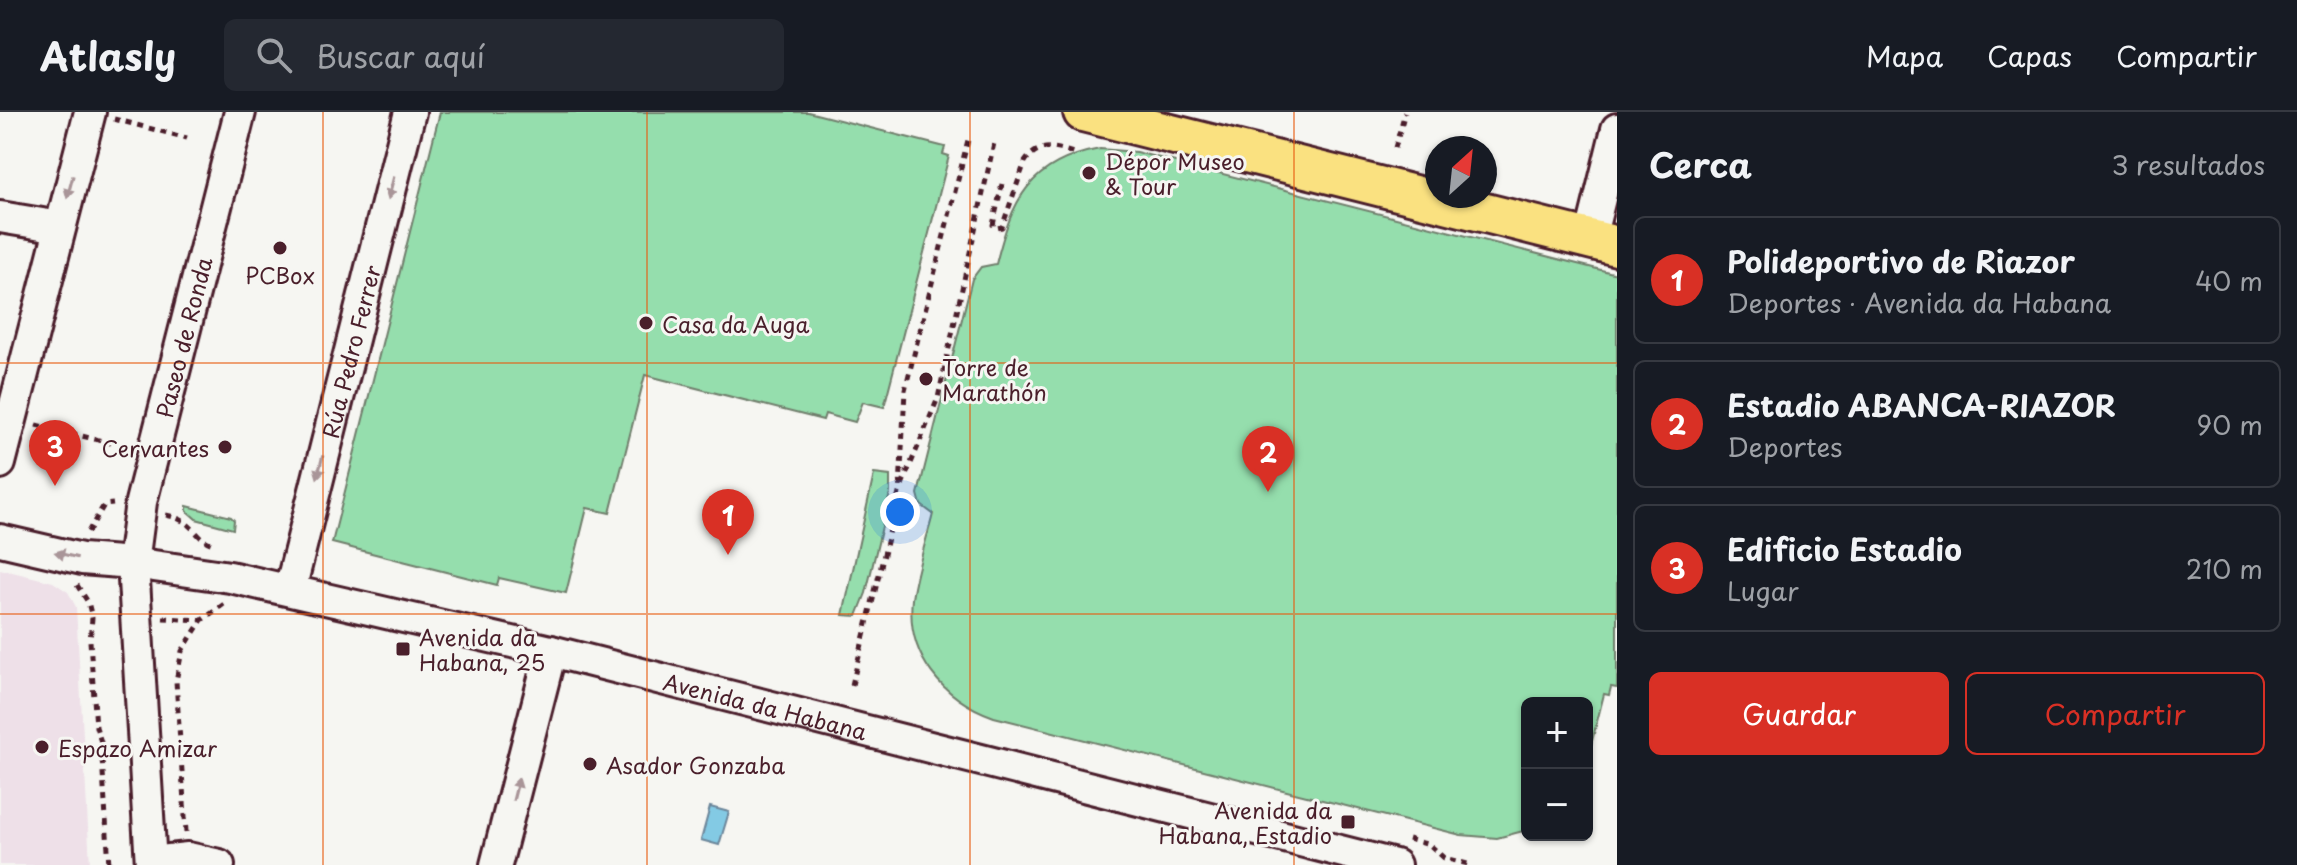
<!DOCTYPE html>
<html lang="es">
<meta charset="utf-8">
<style>
body{margin:0;font-family:"Playpen Sans",sans-serif;background:#242831;color:#f1f3f6}
.controls{position:absolute;right:24px;bottom:24px;display:grid;overflow:hidden;border-radius:12px;box-shadow:0 2px 6px #0004}
.controls button{width:72px;height:72px;display:grid;place-items:center;padding:0;border:0;border-bottom:2px solid #363941;background:#171b24;color:#f1f3f6;font:40px sans-serif}
.compass{position:absolute;left:1425px;top:24px;width:72px;height:72px;border-radius:50%;background:#171b24;box-shadow:0 2px 6px #0004;rotate:27deg}
.you{position:absolute;left:900px;top:400px;width:28px;height:28px;margin:-20px;border:6px solid #fff;border-radius:50%;background:#1a73e8;box-shadow:0 0 0 12px #1a73e833}
.badge{display:grid;place-items:center;width:52px;height:52px;border-radius:50%;background:#d93025;color:#fff;font-size:26px;font-weight:700}
.pin{position:absolute;translate:-50% -66px;filter:drop-shadow(0 2px 4px #0008)}
.pin::after{content:'';position:absolute;top:42px;width:28px;height:24px;background:inherit;clip-path:polygon(0 0,100% 0,50% 100%)}
.list{margin:0;padding:0;list-style:none}
h2{display:flex;justify-content:space-between;align-items:center;height:104px;margin:0;padding:0 32px;font-size:34px}
h2 small{font-size:26px;font-weight:400;color:#9ea1a6}
.list li{display:grid;grid-template-columns:52px 1fr auto;gap:24px;align-items:center;box-sizing:border-box;height:128px;margin:0 16px 16px;padding:0 16px;border:2px solid #363941;border-radius:12px}
.list b{display:block;font-size:30px;white-space:nowrap}
.list p{margin:0;font-size:26px;white-space:nowrap;color:#9ea1a6}
.list em{font-size:26px;font-style:normal;color:#9ea1a6}
.actions{display:flex;gap:16px;padding:24px 32px}
.actions a{flex:1;padding:18px 0;border:2px solid #d93025;border-radius:12px;text-align:center;font-size:28px;color:#d93025}
.actions .main{background:#d93025;color:#fff}
.icon{flex:none;width:44px;height:44px;fill:none;stroke:currentColor;stroke-width:2;stroke-linecap:round;stroke-linejoin:round}
.map{position:relative;flex:none;width:1617px;height:753px;overflow:hidden}
header{display:flex;align-items:center;gap:48px;box-sizing:border-box;height:112px;padding:0 40px;background:#171b24;border-bottom:2px solid #363941}
header strong{font-size:38px}
nav{display:flex;gap:44px;margin-inline-start:auto;font-size:28px}
.search{width:560px;height:72px;background:#242831;display:flex;align-items:center;gap:20px;box-sizing:border-box;padding:0 28px;border-radius:12px;color:#9ea1a6;font-size:30px}
main{display:flex}
aside{flex:1;background:#171b24}
.map>svg:first-child{display:block}
.built{fill:#eee0e8}
.green{fill:#95dead;stroke:#707e6c;stroke-width:2}
.water{fill:#83cae4;stroke:#6c869a;stroke-width:2}
.lines{fill:none;stroke-linecap:round;stroke-linejoin:round}
.minor-casing{stroke:#4a1f2b;stroke-width:36}
.major-casing{stroke:#4a1f2b;stroke-width:44}
.path{stroke:#4a1f2b;stroke-width:5;stroke-dasharray:6 6;stroke-linecap:butt}
.minor{stroke:#f6f6f2;stroke-width:30}
.major{stroke:#fae180;stroke-width:38}
.oneway{fill:#a99598}
.grid{fill:none;stroke:#e8590c;stroke-width:2;stroke-opacity:0.55}
.poi-dot{fill:#4a1f2b;stroke:#f6f6f2;stroke-width:3}
.labels{text-anchor:middle;dominant-baseline:central;stroke-width:6;stroke-linejoin:round;paint-order:stroke}
.poi-label{font-size:22px;fill:#4a1f2b;stroke:#f6f6f2;text-anchor:start}
.street-label{font-size:22px;fill:#4a1f2b;stroke:#f6f6f2}
</style>
<header>
<strong>Atlasly</strong>
<div class="search"><svg class="icon" aria-label="search" viewBox="0 0 24 24"><circle cx="10" cy="10" r="6"/><path d="M15 15l6 6"/></svg>Buscar aquí</div>
<nav><a>Mapa</a><a>Capas</a><a>Compartir</a></nav>
</header>
<main>
<div class="map">
<svg width="1617" height="753" viewBox="0 0 1617 753">
<rect width="100%" height="100%" fill="#f6f6f2"/>
<filter id="ink" filterUnits="userSpaceOnUse"><feTurbulence type="fractalNoise" baseFrequency=".0125" numOctaves="2"/><feDisplacementMap in="SourceGraphic" scale="16" xChannelSelector="R" yChannelSelector="G"/><feConvolveMatrix kernelMatrix="1 2 1 2 8 2 1 2 1" color-interpolation-filters="sRGB"/></filter>
<g filter="url(#ink)">
<!-- built -->
<path class="built" d="M0 457 53 470 68 480 76 495 90 753H0Z"/>
<!-- green -->
<path class="green" d="M440 0H808L945 35 943 42 949 44 884 295 863 290 855 310 825 302 823 308 645 263 610 401 587 396 566 481 499 466 497 473 332 431Z
M1100 37 1136 40 1617 162V576L1611 575 1609 583 1604 582 1587 649V591H1527V718L1497 726 1461 723 994 605C943 587 906 544 912 487 916 459 926 430 933 402L921 393 918 382 972 167 981 155 996 152C1012 88 1029 50 1100 37Z
M874 362 890 364V381L866 481 857 504 843 503Z
M187 394 231 405 234 408 233 417 196 407 187 399Z"/>
<!-- water -->
<path class="water" d="M710 695 729 700 719 733 701 728Z"/>
<g class="lines">
<defs>
<g id="minor">
<path d="M0 105 60 115"/>
<path d="M1590 127 1617 17"/>
<path d="M0 351 90 0"/>
<path id="s1" d="M0 428 82 447 133 451 230 465 551 539 1395 753"/>
<path id="s2" d="M290 478 410 0"/>
<path d="M151 750 188 746 219 753"/>
<path id="s3" d="M151 753 133 451 141 390 240 0"/>
<path d="M496 753 551 539"/>
</g>
<path id="major" d="M1083 0 1617 134"/>
</defs>
<!-- minor casing -->
<use href="#minor" class="minor-casing"/>
<!-- major casing -->
<use href="#major" class="major-casing"/>
<!-- path -->
<path class="path" d="M114 7 187 26
M1395 36 1405 0
M1002 72 993 113 997 116 1002 115 1025 50C1039 29 1057 36 1077 42
M36 313 111 331
M902 373 938 286 994 31
M166 403C196 409 192 425 213 432
M88 420 104 393 113 392
M77 473 88 490 92 506 90 529 96 615 101 630 109 753
M163 506 202 508 224 492
M852 573 900 377 905 278 969 24
M186 720 176 569 182 539 202 508
M1408 727 1430 733 1444 746 1472 753"/>
<!-- minor -->
<use href="#minor" class="minor"/>
<!-- major -->
<use href="#major" class="major"/>
</g>
<!-- one-way arrows -->
<defs><path id="oneway-solid" d="M-6-.8H1V-3.2L6.5 0L1 3.2V.8H-6Z" transform="scale(2)"/></defs>
<g class="oneway">
<use href="#oneway-solid" transform="translate(70 75) rotate(105)"/>
<use href="#oneway-solid" transform="translate(391 76) rotate(104)"/>
<use href="#oneway-solid" transform="translate(320 355) rotate(104)"/>
<use href="#oneway-solid" transform="translate(66 443) rotate(-167)"/>
<use href="#oneway-solid" transform="translate(516 677) rotate(-76)"/>
</g>
</g>
<!-- grid -->
<path class="grid" d="M323 0V753M647 0V753M970 0V753M1294 0V753M0 251H1617M0 502H1617"/>
<!-- markers -->
<g class="poi-dot">
<circle cx="1089" cy="61" r="8"/>
<circle cx="280" cy="136" r="8"/>
<circle cx="646" cy="211" r="8"/>
<circle cx="926" cy="267" r="8"/>
<circle cx="225" cy="335" r="8"/>
<rect x="395" y="529" width="16" height="16" rx="4"/>
<circle cx="42" cy="635" r="8"/>
<circle cx="590" cy="652" r="8"/>
<rect x="1340" y="702" width="16" height="16" rx="4"/>
</g>
<g class="labels">
<!-- poi labels -->
<g class="poi-label">
<text x="1105" y="48">Dépor Museo<tspan x="1105" dy="25">&amp; Tour</tspan></text>
<text x="280" y="162" text-anchor="middle">PCBox</text>
<text x="662" y="211">Casa da Auga</text>
<text x="942" y="254">Torre de<tspan x="942" dy="25">Marathón</tspan></text>
<text x="209" y="335" text-anchor="end">Cervantes</text>
<text x="419" y="524">Avenida da<tspan x="419" dy="25">Habana, 25</tspan></text>
<text x="58" y="635">Espazo Amizar</text>
<text x="606" y="652">Asador Gonzaba</text>
<text x="1332" y="697" text-anchor="end">Avenida da<tspan x="1332" dy="25">Habana, Estadio</tspan></text>
</g>
<!-- street labels -->
<g class="street-label">
<text stroke="none"><textPath href="#s3" startOffset="534">Paseo de Ronda</textPath></text>
<text stroke="none"><textPath href="#s2" startOffset="246">Rúa Pedro Ferrer</textPath></text>
<text stroke="none"><textPath href="#s1" startOffset="784">Avenida da Habana</textPath></text>
</g>
</g>
</svg>
<div class="controls">
<button>+</button>
<button>−</button>
</div>
<svg class="compass" viewBox="-18 -18 36 36"><path d="M0-13l5 13h-10z" fill="#e53935"/><path d="M0 13l5-13h-10z" fill="#9ea1a6"/></svg>
<div class="you"></div>
<div class="pin badge" style="left:728px;top:443px">1</div>
<div class="pin badge" style="left:1268px;top:380px">2</div>
<div class="pin badge" style="left:55px;top:374px">3</div>
</div>
<aside>
<h2>Cerca<small>3 resultados</small></h2>
<ul class="list">
<li><span class="badge">1</span><div><b>Polideportivo de Riazor</b><p>Deportes · Avenida da Habana</p></div><em>40 m</em></li>
<li><span class="badge">2</span><div><b>Estadio ABANCA-RIAZOR</b><p>Deportes</p></div><em>90 m</em></li>
<li><span class="badge">3</span><div><b>Edificio Estadio</b><p>Lugar</p></div><em>210 m</em></li>
</ul>
<div class="actions"><a class="main">Guardar</a><a>Compartir</a></div>
</aside>
</main>
